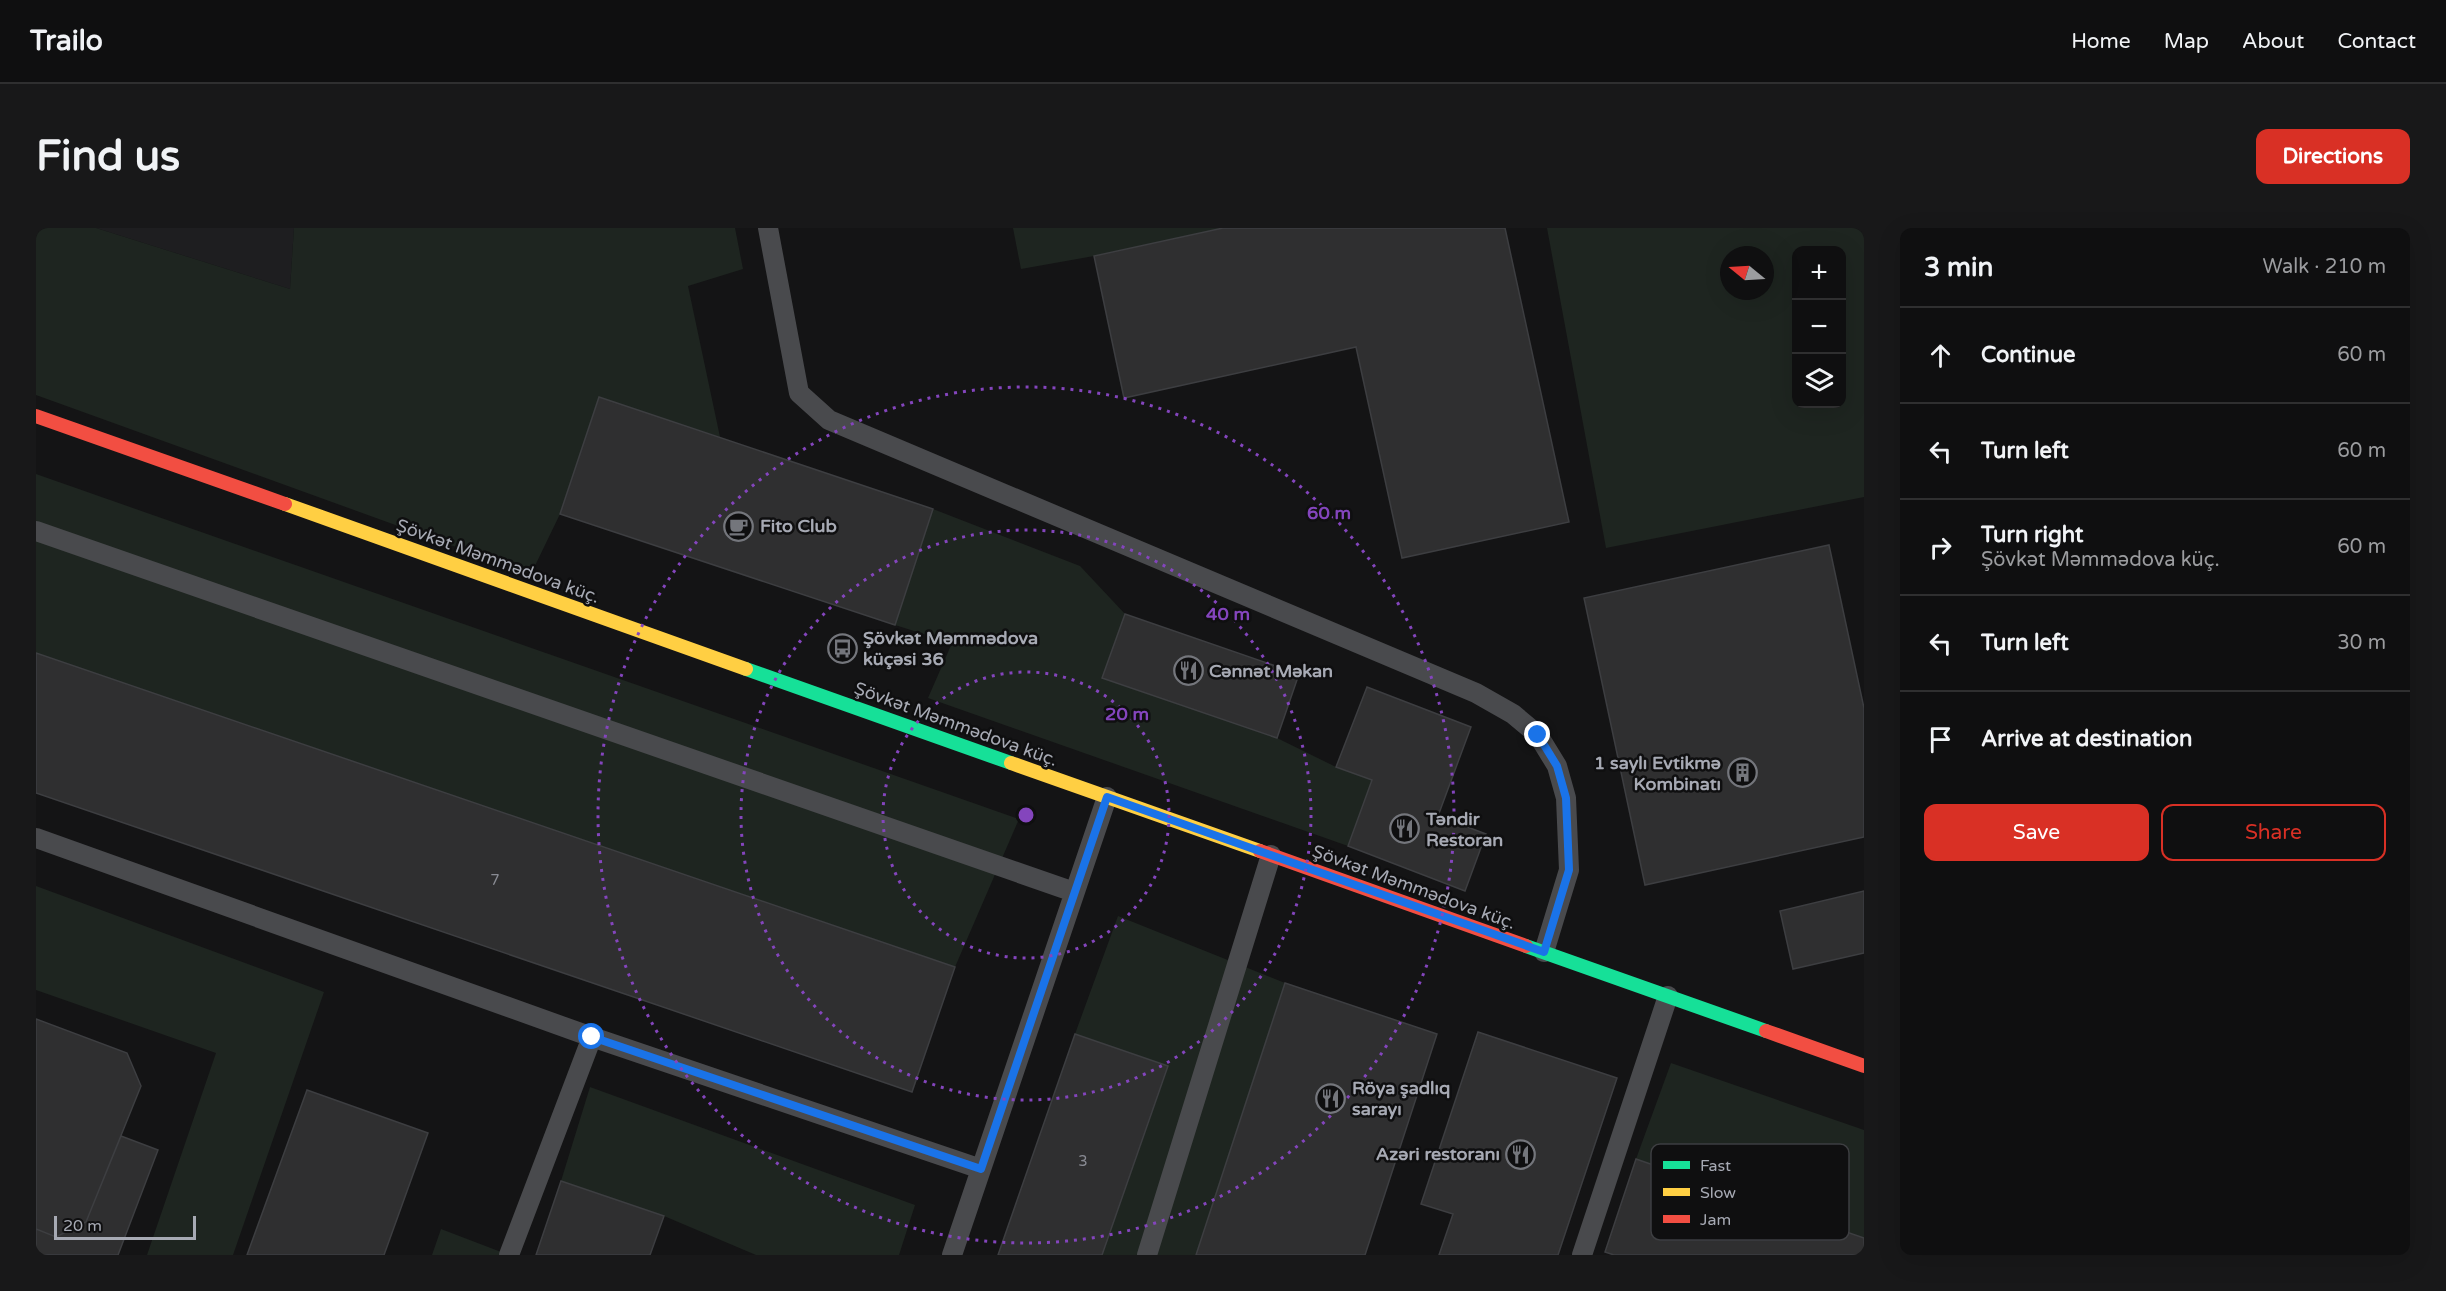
<!DOCTYPE html>
<meta charset="utf-8">
<style>
body{margin:0;font-family:"Varela Round",sans-serif;background:#181819;color:#f1f3f6}
.controls{position:absolute;right:18px;top:18px;display:grid;overflow:hidden;border-radius:12px;box-shadow:0 6px 24px #0002}
.controls button{width:54px;height:54px;display:grid;place-items:center;padding:0;border:0;border-bottom:2px solid #2f2f30;background:#0f0f10;color:#f1f3f6;font:30px sans-serif}
.compass{position:absolute;left:1684px;top:18px;width:54px;height:54px;border-radius:50%;background:#0f0f10;box-shadow:0 6px 24px #0002;rotate:288deg}
.scale{position:absolute;left:18px;bottom:15px;width:142px;box-sizing:border-box;padding-left:6px;border:3px solid #a7aab4;border-top:0;font-size:16px;line-height:21px;white-space:nowrap;color:#a7aab4;-webkit-text-stroke:4px #0f0f10;paint-order:stroke}
.stop{position:absolute;width:18px;height:18px;margin:-14px;border:4px solid #1a73e8;border-radius:50%;background:#fff}
.stop.end{background:#1a73e8;border-color:#fff;box-shadow:0 2px 6px #0008}
.list{margin:0;padding:0;list-style:none}
h2{display:flex;justify-content:space-between;align-items:center;height:78px;margin:0;padding:0 24px;font-size:26px}
h2 small{font-size:20px;font-weight:400;color:#9b9c9f}
.list li{display:grid;grid-template-columns:39px 1fr auto;gap:18px;align-items:center;box-sizing:border-box;height:96px;padding:0 24px;border-top:2px solid #2f2f30}
.list b{display:block;font-size:22px;white-space:nowrap}
.list p{margin:0;font-size:20px;white-space:nowrap;color:#9b9c9f}
.list em{font-size:20px;font-style:normal;color:#9b9c9f}
.actions{display:flex;gap:12px;padding:18px 24px}
.actions a{flex:1;padding:14px 0;border:2px solid #d93025;border-radius:12px;text-align:center;font-size:21px;color:#d93025}
.actions .main{background:#d93025;color:#fff}
.icon{flex:none;width:33px;height:33px;fill:none;stroke:currentColor;stroke-width:2;stroke-linecap:round;stroke-linejoin:round}
.map{position:relative;flex:none;width:1828px;height:1027px;overflow:hidden;border-radius:12px}
header{display:flex;align-items:center;gap:36px;box-sizing:border-box;height:84px;padding:0 30px;background:#0f0f10;border-bottom:2px solid #2f2f30}
header strong{font-size:28px}
nav{display:flex;gap:33px;margin-inline-start:auto;font-size:21px}
.intro{display:flex;align-items:center;justify-content:space-between;box-sizing:border-box;height:144px;padding:0 36px}
h1{margin:0;font-size:42px}
.button{padding:15px 27px;border-radius:12px;background:#d93025;color:#fff;font-size:21px;font-weight:700}
main{display:flex;gap:36px;padding:0 36px}
aside{flex:1;background:#0f0f10;border-radius:12px;box-shadow:0 6px 24px #0002}
.map>svg:first-child{display:block}
.built{fill:#1e1e20}
.green{fill:#1e2520;fill-rule:evenodd}
.building{fill:#2f2f30;stroke:#3d3e41;stroke-width:1.5}
.lines{fill:none;stroke-linecap:round;stroke-linejoin:round}
.lane{stroke:#494a4d;stroke-width:20}
.fast{stroke:#16e098;stroke-width:14}
.slow{stroke:#ffcf43;stroke-width:14}
.jam{stroke:#f24e42;stroke-width:14}
.route{stroke:#1a73e8;stroke-width:8}
.ring{fill:none;stroke:#8445bd;stroke-width:3;stroke-dasharray:3 6}
.labels{text-anchor:middle;dominant-baseline:central;stroke-width:5;stroke-linejoin:round;paint-order:stroke}
.number-label{font-size:15px;fill:#898b93}
.poi-label{font-size:18px;font-weight:bold;fill:#a7aab4;stroke:#0f0f10;text-anchor:start}
.street-label{font-size:18px;fill:#a7aab4;stroke:#0f0f10}
.key{fill:#0f0f10;stroke:#3d3e41;stroke-width:1.5}
.key-label{font-size:16px;fill:#a7aab4}
.centre{fill:#8445bd;stroke:#0f0f10;stroke-width:3}
.ring-label{font-size:18px;text-anchor:middle;font-weight:bold;fill:#8445bd;stroke:#0f0f10;stroke-width:5;stroke-linejoin:round;paint-order:stroke}
</style>
<header>
<strong>Trailo</strong>
<nav><a>Home</a><a>Map</a><a>About</a><a>Contact</a></nav>
</header>
<div class="intro"><h1>Find us</h1><a class="button">Directions</a></div>
<main>
<div class="map">
<svg width="1828" height="1027" viewBox="0 0 1828 1027">
<rect width="100%" height="100%" fill="#141415"/>
<!-- built -->
<path class="built" d="M60 0H258L254 61Z"/>
<!-- green -->
<path class="green" d="M0 0H60L254 61 258 0H699L707 41 652 58 684 209 563 170 524 286 495 346 0 167Z
M977 0H1187L1058 28 985 41Z
M1511 0H1828V269L1570 320ZM1760 22H1806V176H1760ZM1693 27H1729V63H1693Z
M0 246 983 591 919 739 0 425Z
M897 281 1044 338 1089 386 1067 450 1241 510 1300 539 1336 552 1312 618 892 470 916 415 859 397Z
M0 658 288 764 197 1027H111L180 825 0 762Z
M1082 688 1249 755 1160 1027H1066L1132 839 1039 806Z
M1635 835 1828 902V1010L1600 931Z
M554 859 879 977 863 1027H720L628 988 525 953Z
M405 1001 473 1027H396Z"/>
<!-- building -->
<path class="building" d="M1187 0H1469L1533 294 1366 330 1320 119 1088 170 1058 28Z
M563 169 897 281 859 397 524 286Z
M1793 317 1828 480V609L1609 657 1548 370Z
M1089 386 1263 446 1241 510 1066 450Z
M0 425 919 739 876 864 0 565Z
M1331 459 1435 499 1402 588 1450 606 1429 663 1312 618 1336 552 1300 539Z
M1828 663V725L1757 741 1744 683Z
M1249 755 1401 806 1329 1027H1160Z
M0 791 91 825 105 858 50 994 20 1009 0 1001Z
M1442 804 1581 850 1522 1027H1403L1417 986 1385 976Z
M1039 806 1132 838 1066 1027H962Z
M271 862 392 905 348 1027H211Z
M85 908 122 922 82 1027H0V1001L20 1009 50 994Z
M1600 931 1828 1010V1027H1578L1569 1024Z
M525 953 628 988 614 1027H500Z"/>
<g class="lines">
<!-- lane -->
<path class="lane" d="M732 0 763 165 793 192 1440 465 1477 486 1502 507 1521 538 1530 570 1533 642 1508 724
M0 303 1038 664
M0 610 556 809 945 941
M473 1027 556 809
M916 1027 1071 569
M1111 1027 1235 627
M1546 1027 1632 768"/>
<!-- fast -->
<path class="fast" d="M710 441 975 535
M1490 718 1730 803"/>
<!-- slow -->
<path class="slow" d="M249 276 710 441
M975 535 1224 623"/>
<!-- jam -->
<path class="jam" d="M0 188 249 276
M1224 623 1490 718
M1730 803 1828 838"/>
</g>
<g class="lines">
<!-- route -->
<path class="route" d="M556 809 945 941 1071 569 1508 724 1533 642 1530 570 1521 538 1502 507"/>
</g>
<!-- distance rings -->
<g class="ring">
<circle cx="990" cy="587" r="143"/>
<circle cx="990" cy="587" r="285"/>
<circle cx="990" cy="587" r="428"/>
</g>
<!-- icons -->
<defs>
<symbol id="cafe-ring" viewBox="-11 -11 22 22"><circle r="9.5" fill="#0f0f10" stroke="#74767c" stroke-width="1.5"/><path d="M-5.5-4.5H6V0H3Q3 3.5 0 3.5H-2.5Q-5.5 3.5-5.5 0ZM3-3.2v2h1.7v-2ZM-6 4.5H4V6H-6Z" fill="#74767c"/></symbol>
<symbol id="bus-ring" viewBox="-11 -11 22 22"><circle r="9.5" fill="#0f0f10" stroke="#74767c" stroke-width="1.5"/><path d="M-5-6H5V4H4V6H2V4H-2V6H-4V4H-5ZM-3.5-4V0h7V-4ZM-3.5 1.2v1.5H-2V1.2ZM2 1.2v1.5H3.5V1.2Z" fill="#74767c"/></symbol>
<symbol id="restaurant-ring" viewBox="-11 -11 22 22"><circle r="9.5" fill="#0f0f10" stroke="#74767c" stroke-width="1.5"/><path d="M-5-6h1v4h1v-4h1v4h1v-4h1v5L-1.5 .5V6h-2V.5L-5-1ZM5-6V6H3V1.5H1.5Q1.5-4 5-6Z" fill="#74767c"/></symbol>
<symbol id="building-ring" viewBox="-11 -11 22 22"><circle r="9.5" fill="#0f0f10" stroke="#74767c" stroke-width="1.5"/><path d="M-4-6H4V6H1V3H-1V6H-4ZM-2.5-4.3h1.7v1.8h-1.7ZM.8-4.3h1.7v1.8H.8ZM-2.5-1h1.7V.8h-1.7ZM.8-1h1.7V.8H.8Z" fill="#74767c"/></symbol>
</defs>
<g fill-rule="evenodd">
<use href="#cafe-ring" x="686" y="282" width="33" height="33"/>
<use href="#bus-ring" x="790" y="404" width="33" height="33"/>
<use href="#restaurant-ring" x="1136" y="426" width="33" height="33"/>
<use href="#building-ring" x="1690" y="528" width="33" height="33"/>
<use href="#restaurant-ring" x="1352" y="584" width="33" height="33"/>
<use href="#restaurant-ring" x="1278" y="854" width="33" height="33"/>
<use href="#restaurant-ring" x="1468" y="910" width="33" height="33"/>
</g>
<g class="labels">
<!-- number labels -->
<g class="number-label">
<text x="459" y="652">7</text>
<text x="1047" y="933">3</text>
</g>
<!-- poi labels -->
<g class="poi-label">
<text x="724" y="298">Fito Club</text>
<text x="827" y="410">Şövkət Məmmədova<tspan x="827" dy="21">küçəsi 36</tspan></text>
<text x="1173" y="443">Cənnət Məkan</text>
<text x="1685" y="535" text-anchor="end">1 saylı Evtikmə<tspan x="1685" dy="21">Kombinatı</tspan></text>
<text x="1390" y="591">Təndir<tspan x="1390" dy="21">Restoran</tspan></text>
<text x="1316" y="860">Röya şadlıq<tspan x="1316" dy="21">sarayı</tspan></text>
<text x="1464" y="926" text-anchor="end">Azəri restoranı</text>
</g>
<!-- street labels -->
<g class="street-label">
<text transform="translate(462 333) rotate(20)">Şövkət Məmmədova küç.</text>
<text transform="translate(920 496) rotate(20)">Şövkət Məmmədova küç.</text>
<text transform="translate(1378 659) rotate(20)">Şövkət Məmmədova küç.</text>
</g>
</g>
<!-- legend -->
<rect x="1615" y="916" width="198" height="96" rx="9" class="key"/>
<rect x="1627" y="933" width="27" height="8" fill="#16e098"/>
<rect x="1627" y="960" width="27" height="8" fill="#ffcf43"/>
<rect x="1627" y="987" width="27" height="8" fill="#f24e42"/>
<g class="key-label">
<text x="1664" y="943">Fast</text>
<text x="1664" y="970">Slow</text>
<text x="1664" y="997">Jam</text>
</g>
<circle cx="990" cy="587" r="9" class="centre"/>
<g class="ring-label">
<text x="1293" y="291">60 m</text>
<text x="1192" y="392">40 m</text>
<text x="1091" y="492">20 m</text>
</g>
</svg>
<div class="controls">
<button>+</button>
<button>−</button>
<button><svg class="icon" aria-label="layers" viewBox="0 0 24 24"><path d="M12 4l9 5-9 5-9-5zM3 14l9 5 9-5"/></svg></button>
</div>
<svg class="compass" viewBox="-18 -18 36 36"><path d="M0-13l5 13h-10z" fill="#e53935"/><path d="M0 13l5-13h-10z" fill="#9b9c9f"/></svg>
<div class="scale">20 m</div>
<div class="stop" style="left:556px;top:809px"></div>
<div class="stop end" style="left:1502px;top:507px"></div>
</div>
<aside>
<h2>3 min<small>Walk · 210 m</small></h2>
<ul class="list">
<li><svg class="icon" aria-label="ahead" viewBox="0 0 24 24"><path d="M12 20V5M6 11l6-6 6 6"/></svg><div><b>Continue</b></div><em>60 m</em></li>
<li><svg class="icon" aria-label="left" viewBox="0 0 24 24"><path d="M17 20v-9H6M10 6l-5 5 5 5"/></svg><div><b>Turn left</b></div><em>60 m</em></li>
<li><svg class="icon" aria-label="right" viewBox="0 0 24 24"><path d="M7 20v-9h11M14 6l5 5-5 5"/></svg><div><b>Turn right</b><p>Şövkət Məmmədova küç.</p></div><em>60 m</em></li>
<li><svg class="icon" aria-label="left" viewBox="0 0 24 24"><path d="M17 20v-9H6M10 6l-5 5 5 5"/></svg><div><b>Turn left</b></div><em>30 m</em></li>
<li><svg class="icon" aria-label="arrive" viewBox="0 0 24 24"><path d="M6 21V4h12l-3 4 3 4H6"/></svg><div><b>Arrive at destination</b></div></li>
</ul>
<div class="actions"><a class="main">Save</a><a>Share</a></div>
</aside>
</main>
